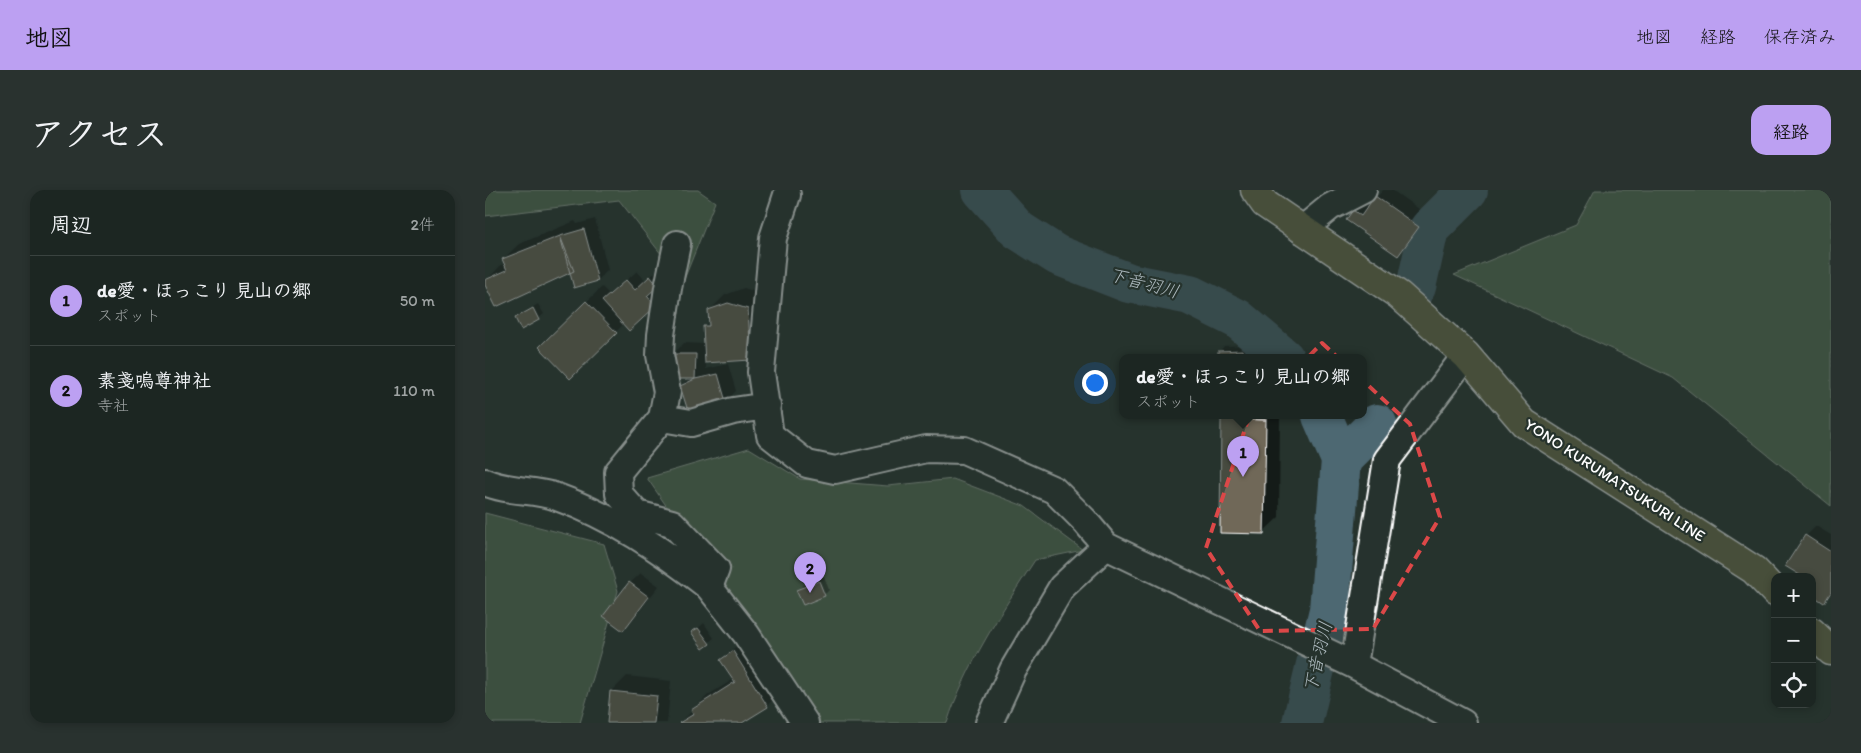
<!DOCTYPE html>
<html lang="ja">
<meta charset="utf-8">
<style>
body{margin:0;font-family:Itim,"Klee One",sans-serif;background:#29322f;color:#f1f3f6}
.controls{position:absolute;right:15px;bottom:15px;display:grid;overflow:hidden;border-radius:10px;box-shadow:0 2px 8px #0003}
.controls button{width:45px;height:45px;display:grid;place-items:center;padding:0;border:0;border-bottom:1px solid #3a4340;background:#1c2622;color:#f1f3f6;font:25px sans-serif}
.you{position:absolute;left:609px;top:192px;width:18px;height:18px;margin:-12px;border:4px solid #fff;border-radius:50%;background:#1a73e8;box-shadow:0 0 0 8px #1a73e833}
.badge{display:grid;place-items:center;width:32px;height:32px;border-radius:50%;background:#bca0f2;color:#111;font-size:16px;font-weight:700}
.pin{position:absolute;translate:-50% -41px;filter:drop-shadow(0 1px 2px #0008)}
.pin::after{content:'';position:absolute;top:26px;width:18px;height:15px;background:inherit;clip-path:polygon(0 0,100% 0,50% 100%)}
.popup{position:absolute;left:634px;top:164px;width:248px;height:65px;box-sizing:border-box;display:grid;place-content:center;border-radius:10px;background:#1c2622;filter:drop-shadow(0 1px 4px #0005);font-size:16px;white-space:nowrap;color:#a0a5a5}
.popup b{font-size:19px;color:#f1f3f6}
.popup::after{content:'';position:absolute;left:50%;top:100%;margin-left:-10px;border:10px solid transparent;border-top-color:#1c2622}
.list{margin:0;padding:0;list-style:none}
h2{display:flex;justify-content:space-between;align-items:center;height:65px;margin:0;padding:0 20px;font-size:21px}
h2 small{font-size:16px;font-weight:400;color:#a0a5a5}
.list li{display:grid;grid-template-columns:32px 1fr auto;gap:15px;align-items:center;box-sizing:border-box;height:90px;padding:0 20px;border-top:1px solid #3a4340}
.list b{display:block;font-size:19px;white-space:nowrap}
.list p{margin:0;font-size:16px;white-space:nowrap;color:#a0a5a5}
.list em{font-size:16px;font-style:normal;color:#a0a5a5}
.icon{flex:none;width:28px;height:28px;fill:none;stroke:currentColor;stroke-width:2;stroke-linecap:round;stroke-linejoin:round}
.map{position:relative;flex:none;width:1346px;height:533px;overflow:hidden;border-radius:15px}
header{display:flex;align-items:center;gap:30px;box-sizing:border-box;height:70px;padding:0 25px;background:#bca0f2;color:#111}
header strong{font-size:24px}
nav{display:flex;gap:28px;margin-inline-start:auto;font-size:18px}
.intro{display:flex;align-items:center;justify-content:space-between;box-sizing:border-box;height:120px;padding:0 30px}
h1{margin:0;font-size:35px}
.button{padding:12px 22px;border-radius:15px;background:#bca0f2;color:#111;font-size:18px;font-weight:700}
main{display:flex;gap:30px;padding:0 30px}
aside{flex:1;background:#1c2622;border-radius:15px;box-shadow:0 2px 8px #0003}
.map>svg:first-child{display:block}
.green{fill:#597156;stroke:#acb8aa}
.shadow{fill:#0007}
.lines{fill:none;stroke-linecap:round;stroke-linejoin:round}
.river{stroke:#4e6772;stroke-width:40}
.building{fill:#706858;stroke:#fff}
.minor-casing{stroke:#fff;stroke-width:30}
.major-casing{stroke:#fff;stroke-width:31}
.minor{stroke:#26332d;stroke-width:26}
.major{stroke:#70704a;stroke-width:28}
.marked{fill:none;stroke:#dc4848;stroke-width:4;stroke-dasharray:10 6;stroke-linejoin:round}
.labels{text-anchor:middle;dominant-baseline:central;stroke-width:4.5;stroke-linejoin:round;paint-order:stroke}
.street-label{font-size:16px;fill:#fff;stroke:#26332d}
.water-label{font-size:18px;font-style:italic;fill:#afbbc0;stroke:#26332d}
</style>
<header>
<strong>地図</strong>
<nav><a>地図</a><a>経路</a><a>保存済み</a></nav>
</header>
<div class="intro"><h1>アクセス</h1><a class="button">経路</a></div>
<main>
<aside>
<h2>周辺<small>2件</small></h2>
<ul class="list">
<li><span class="badge">1</span><div><b>de愛・ほっこり 見山の郷</b><p>スポット</p></div><em>50 m</em></li>
<li><span class="badge">2</span><div><b>素戔嗚尊神社</b><p>寺社</p></div><em>110 m</em></li>
</ul>
</aside>
<div class="map">
<svg width="1346" height="533" viewBox="0 0 1346 533">
<rect width="100%" height="100%" fill="#26332d"/>
<filter id="ink" filterUnits="userSpaceOnUse"><feTurbulence type="fractalNoise" baseFrequency=".02" numOctaves="2"/><feDisplacementMap in="SourceGraphic" scale="10" xChannelSelector="R" yChannelSelector="G"/><feConvolveMatrix kernelMatrix="1 2 1 2 8 2 1 2 1" color-interpolation-filters="sRGB"/></filter>
<g filter="url(#ink)">
<!-- green -->
<path class="green" d="M0 0H213L230 12 198 92 134 10 0 26Z
M1110 0H1346V316L1188 188 969 85 1091 35Z
M264 258 315 289 403 296 468 289 539 316 598 360 550 370C518 419 480 477 462 533H332L162 288Z
M0 323 119 354 133 401 95 533H0Z"/>
<!-- shadow -->
<path class="shadow" d="M898 0H907L944 26 923 54 913 65 869 21 879 11 885 15Z
M110 29 123 80 113 90 86 81 0 92 15 76 20 73 18 69 34 54 90 31 92 34Z
M176 77 181 105 139 134 85 187 71 141 117 97 125 105 152 81 161 91Z
M259 98 278 104 281 154 221 172V179L243 174 251 201 241 211 196 196 204 188 188 164 199 153 220 154 219 137 225 131 224 121 240 105Z
M53 114 59 124 53 129H31L37 124Z
M762 155V165L760 168H734V162L739 156Z
M728 226H795L794 327 778 342 737 230 740 227Z
M1331 336 1346 345V404L1339 411 1327 387 1321 346Z
M156 383 174 396 148 429 138 439 145 393Z
M339 386 344 400 339 405 313 400 318 395Z
M219 433 229 448 218 457 208 443Z
M264 447 297 500 282 516 254 533H195L223 505 249 489 237 470 252 455Z
M142 486 186 491 182 533H123L126 502Z"/>
<g class="lines">
<!-- river -->
<path class="river" d="M497 0 533 40 572 65 644 93 705 105 753 129 799 168
M931 97 944 39 983 0
M856 270 892 234
M817 533 844 420 856 270 837 226"/>
</g>
<!-- building -->
<path class="building" d="M890 6 934 37 913 66 861 30 868 20 876 26Z
M99 39 113 91 89 98 75 46Z
M75 46 89 81 11 117 0 95V90L22 80 17 69Z
M165 86 173 96 162 106 171 116 144 141 117 111 141 90 150 100Z
M101 111 132 143 85 189 54 157Z
M243 113 263 119 266 170 220 173 218 136H224L223 120Z
M48 118 54 130 36 140 30 128Z
M757 160 758 168H733V161Z
M187 164H211L210 189H187Z
M233 184 241 212 204 224 195 196 210 189Z
M727 226H781V230L727 228Z
M736 229 781 230 779 344 735 343Z
M1320 345 1346 362V402L1339 413 1327 405V387H1318L1300 376Z
M334 391 340 406 318 415 311 400Z
M144 392 164 407 138 441 118 426Z
M213 438 225 454 218 459 206 442Z
M248 461 283 517 257 533H194L209 524 206 520 250 492 235 470Z
M125 501 172 506 169 533H122Z"/>
<g class="lines">
<defs>
<path id="minor" d="M302 5 288 48 276 182 285 245 322 274 350 280 441 259 479 260 569 300 600 331 621 356 869 475 978 533
M817 40 845 17 878 0
M282 216 248 221 206 233 177 228 133 282 134 304 152 324 187 333 231 379 224 397 261 444 320 533
M177 228 182 202 175 165 176 145 183 98 192 54
M0 292C22 302 49 299 72 307 128 327 177 360 224 397
M869 475 902 270 981 165
M504 533 528 480 577 397 621 356"/>
<path id="major" d="M770 0 780 14 914 105 981 165 1039 233 1269 380 1290 402
M1327 442 1346 461"/>
</defs>
<!-- minor casing -->
<use href="#minor" class="minor-casing"/>
<!-- major casing -->
<use href="#major" class="major-casing"/>
<!-- minor -->
<use href="#minor" class="minor"/>
<!-- major -->
<use href="#major" class="major"/>
</g>
</g>
<!-- marked area -->
<path d="M0 0H1346V533H0ZM837 153 925 234 955 327 888 439 775 441 721 358 764 227Z" fill="#26332d" fill-opacity=".55" fill-rule="evenodd"/>
<path class="marked" d="M837 153 925 234 955 327 888 439 775 441 721 358 764 227Z"/>
<g class="labels">
<!-- street labels -->
<g class="street-label">
<text transform="translate(1130 290) rotate(33)">YONO KURUMATSUKURI LINE</text>
</g>
<!-- water labels -->
<g class="water-label">
<text transform="translate(659 93) rotate(15)">下音羽川</text>
<text transform="translate(833 467) rotate(-77)">下音羽川</text>
</g>
</g>
</svg>
<div class="controls">
<button>+</button>
<button>−</button>
<button><svg class="icon" aria-label="locate" viewBox="0 0 24 24"><circle cx="12" cy="12" r="6"/><path d="M12 2v4M12 18v4M2 12h4M18 12h4"/></svg></button>
</div>
<div class="you"></div>
<div class="pin badge" style="left:758px;top:287px">1</div>
<div class="popup"><b>de愛・ほっこり 見山の郷</b>スポット</div>
<div class="pin badge" style="left:325px;top:403px">2</div>
</div>
</main>
